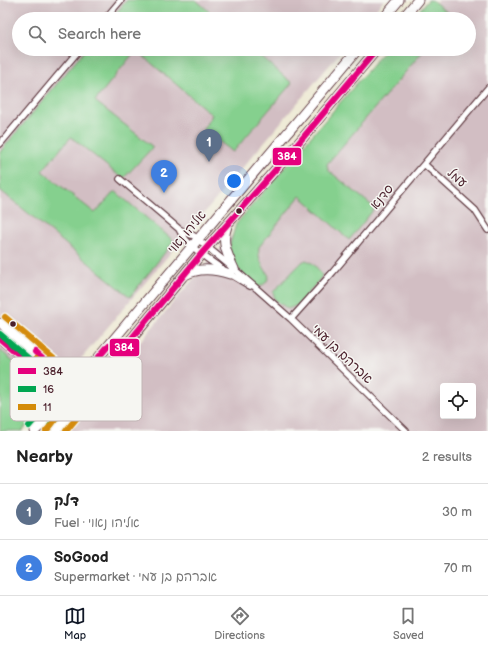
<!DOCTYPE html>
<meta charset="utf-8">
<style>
body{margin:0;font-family:"Balsamiq Sans","Playpen Sans Hebrew",sans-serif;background:#f6f6f6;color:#222}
.controls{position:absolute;right:12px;bottom:12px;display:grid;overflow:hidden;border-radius:4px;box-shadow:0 4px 16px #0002}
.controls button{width:36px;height:36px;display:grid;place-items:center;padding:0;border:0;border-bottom:1px solid #e0e0e0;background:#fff;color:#222;font:20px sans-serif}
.you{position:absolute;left:234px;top:181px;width:14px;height:14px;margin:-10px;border:3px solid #fff;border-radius:50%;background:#1a73e8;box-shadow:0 0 0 6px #1a73e833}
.badge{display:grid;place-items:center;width:26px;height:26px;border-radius:50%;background:#111827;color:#fff;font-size:13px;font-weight:700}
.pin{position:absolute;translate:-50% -33px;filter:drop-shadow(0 1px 2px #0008)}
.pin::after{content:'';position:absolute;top:21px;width:14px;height:12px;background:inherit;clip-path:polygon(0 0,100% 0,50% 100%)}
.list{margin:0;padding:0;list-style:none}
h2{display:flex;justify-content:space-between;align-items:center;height:52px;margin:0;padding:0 16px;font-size:17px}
h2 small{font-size:13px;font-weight:400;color:#767676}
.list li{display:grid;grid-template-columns:26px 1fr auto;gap:12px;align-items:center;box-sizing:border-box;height:56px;padding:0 16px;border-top:1px solid #e0e0e0}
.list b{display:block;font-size:15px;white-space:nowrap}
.list p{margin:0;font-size:13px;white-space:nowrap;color:#767676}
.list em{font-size:13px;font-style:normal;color:#767676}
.icon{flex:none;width:22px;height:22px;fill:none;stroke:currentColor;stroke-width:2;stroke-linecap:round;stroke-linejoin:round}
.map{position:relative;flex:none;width:488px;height:431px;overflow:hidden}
.search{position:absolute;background:#fff;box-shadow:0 4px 16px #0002;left:12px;right:12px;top:12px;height:44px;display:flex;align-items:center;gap:10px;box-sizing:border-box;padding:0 14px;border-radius:22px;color:#767676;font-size:15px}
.sheet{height:164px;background:#fff}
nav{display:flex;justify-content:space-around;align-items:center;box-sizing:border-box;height:56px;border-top:1px solid #e0e0e0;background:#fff;font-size:11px;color:#767676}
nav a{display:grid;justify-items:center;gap:2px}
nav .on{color:#111827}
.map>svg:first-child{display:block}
.industrial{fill:#d2bec3;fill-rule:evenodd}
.green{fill:#85d08e;stroke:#68785c}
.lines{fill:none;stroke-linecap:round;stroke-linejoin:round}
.minor-casing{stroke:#633e45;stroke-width:8}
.secondary-casing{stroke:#633e45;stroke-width:10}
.trunk-casing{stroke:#633e45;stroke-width:11}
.minor{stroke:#fff;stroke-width:5.5}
.secondary{stroke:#fff;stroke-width:8}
.trunk{stroke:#fff;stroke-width:9}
.bus-1-casing{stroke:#f6f6f2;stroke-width:9}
.bus-2-casing{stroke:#f6f6f2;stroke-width:9}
.bus-3-casing{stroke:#f6f6f2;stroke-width:9}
.bus-1{stroke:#e5007d;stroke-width:6}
.bus-2{stroke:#00a651;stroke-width:6}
.bus-3{stroke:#d48b09;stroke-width:6}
.bus-dot{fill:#4a1f2b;stroke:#f6f6f2;stroke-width:1.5}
.labels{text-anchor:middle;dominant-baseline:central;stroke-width:3;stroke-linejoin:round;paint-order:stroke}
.street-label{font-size:13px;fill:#4a1f2b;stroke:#f6f6f2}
.key{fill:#f6f6f2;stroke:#c2b6b6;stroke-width:1}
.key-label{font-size:11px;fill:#4a1f2b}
.line-badge{stroke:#f6f6f2;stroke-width:1.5}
.badge-label{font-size:11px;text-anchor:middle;font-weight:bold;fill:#fff}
</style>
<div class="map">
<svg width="488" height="431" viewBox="0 0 488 431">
<rect width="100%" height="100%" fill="#f6f6f2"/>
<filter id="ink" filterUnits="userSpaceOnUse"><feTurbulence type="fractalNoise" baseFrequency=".025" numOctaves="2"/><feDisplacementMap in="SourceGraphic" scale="8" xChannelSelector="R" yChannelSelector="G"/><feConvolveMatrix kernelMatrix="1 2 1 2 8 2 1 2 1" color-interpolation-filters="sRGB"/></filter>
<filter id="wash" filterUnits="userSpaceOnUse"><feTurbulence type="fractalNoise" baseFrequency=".012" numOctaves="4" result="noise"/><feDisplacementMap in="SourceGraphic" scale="16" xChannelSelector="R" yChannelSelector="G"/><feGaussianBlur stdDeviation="0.9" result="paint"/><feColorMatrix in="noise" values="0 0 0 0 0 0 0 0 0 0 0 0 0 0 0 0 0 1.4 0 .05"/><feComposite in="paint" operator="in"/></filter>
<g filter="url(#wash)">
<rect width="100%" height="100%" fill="#efebd7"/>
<!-- industrial -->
<path class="industrial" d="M0 0H384L368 19H19V49H343L74 367 15 431H0Z
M438 0H488V431H66L176 299 395 49H469V19H421ZM443 386H473V416H443Z"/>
<!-- green -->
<path class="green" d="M127 0H196L218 19H111Z
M428 0H432L453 17 451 19H412Z
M86 49H252L292 83 233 152 203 129 212 115 136 50 95 101 153 147 123 179 71 137 42 171 95 213 115 191 174 241 130 297 0 190V152Z
M386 49H425L327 164 328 170 375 208 349 240 300 196 259 247C257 258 263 266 269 276 267 283 264 285 258 287L252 284 233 263 230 250V244L236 224Z
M306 260C313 262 319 269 322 276L320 279 298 305 288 309 275 300 273 292 302 262Z
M0 350C11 360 50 386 45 402 42 411 28 424 22 431H0Z"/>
</g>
<g filter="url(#ink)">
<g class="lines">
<defs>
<path id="minor" d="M105 19 121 0
M0 144 80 49
M424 164 475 210 488 230
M120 179 179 229 194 236 240 274 291 319 406 431
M179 229C188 250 230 274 250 286
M291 319 333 272 488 88"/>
<path id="secondary" d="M0 323 74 387 81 400
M0 339 67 395 81 400"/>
<path id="trunk" d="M383 19 399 0
M402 19 418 0
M227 226C221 242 227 254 234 269
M185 275C199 267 215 269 230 274
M53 368C66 372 79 371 91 366
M42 374C51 385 57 398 51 411
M35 431 67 395 358 49
M56 431 202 253 291 152 377 49"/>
</defs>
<!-- minor casing -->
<use href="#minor" class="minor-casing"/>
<!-- secondary casing -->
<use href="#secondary" class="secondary-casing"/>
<!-- trunk casing -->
<use href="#trunk" class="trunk-casing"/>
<!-- minor -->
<use href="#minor" class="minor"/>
<!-- secondary -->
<use href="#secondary" class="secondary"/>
<!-- trunk -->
<use href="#trunk" class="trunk"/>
<defs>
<path id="bus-1" d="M0 339 67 395 81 400 202 253 291 152 377 49
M35 352 53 368 60 370H75L92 365 109 345"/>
<path id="bus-2" d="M0 334 68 392 71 399 50 426
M26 371C36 380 51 394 44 409 40 415 34 420 29 426"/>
<path id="bus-3" d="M5 317 80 381 89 398 88 404 66 431
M36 359C63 382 73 403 46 431"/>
</defs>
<!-- bus-1 casing -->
<use href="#bus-1" class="bus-1-casing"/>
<!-- bus-2 casing -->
<use href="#bus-2" class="bus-2-casing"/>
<!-- bus-3 casing -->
<use href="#bus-3" class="bus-3-casing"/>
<!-- bus-1 -->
<use href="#bus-1" class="bus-1"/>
<!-- bus-2 -->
<use href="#bus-2" class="bus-2"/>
<!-- bus-3 -->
<use href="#bus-3" class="bus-3"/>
</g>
</g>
<!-- markers -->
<g class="bus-dot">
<circle cx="239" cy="211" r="3.5"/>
<circle cx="13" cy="324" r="3.5"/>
</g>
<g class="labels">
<!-- street labels -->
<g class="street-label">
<text transform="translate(457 178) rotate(41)">עמל</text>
<text transform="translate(382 197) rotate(-50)">סדנא</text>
<text transform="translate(187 232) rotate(-50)">אליהו נאוי</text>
<text transform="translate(342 354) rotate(44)">אברהם בן עמי</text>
</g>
</g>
<!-- legend -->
<rect x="10" y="357" width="132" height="64" rx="6" class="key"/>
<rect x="18" y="368" width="18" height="6" fill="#e5007d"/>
<rect x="18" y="386" width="18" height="6" fill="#00a651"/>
<rect x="18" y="404" width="18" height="6" fill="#d48b09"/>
<g class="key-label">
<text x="43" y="375">384</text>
<text x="43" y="393">16</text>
<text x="43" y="411">11</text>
</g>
<g class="line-badge">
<rect x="272" y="147" width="30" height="19" rx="4" fill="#e5007d"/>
<rect x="109" y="338" width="31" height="19" rx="4" fill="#e5007d"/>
</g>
<g class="badge-label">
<text x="287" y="160">384</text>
<text x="124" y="351">384</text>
</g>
</svg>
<div class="controls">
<button><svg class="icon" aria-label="locate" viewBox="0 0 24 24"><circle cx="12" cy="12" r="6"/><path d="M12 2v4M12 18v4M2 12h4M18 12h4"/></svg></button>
</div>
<div class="you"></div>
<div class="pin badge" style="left:209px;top:162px;background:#5c6f8a">1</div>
<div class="pin badge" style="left:164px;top:193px;background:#3f7fe0">2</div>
<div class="search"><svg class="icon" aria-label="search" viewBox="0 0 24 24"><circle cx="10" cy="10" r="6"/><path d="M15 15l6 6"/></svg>Search here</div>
</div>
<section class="sheet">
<h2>Nearby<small>2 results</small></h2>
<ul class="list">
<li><span class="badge" style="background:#5c6f8a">1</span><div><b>דלק</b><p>Fuel · אליהו נאוי</p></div><em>30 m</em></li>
<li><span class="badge" style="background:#3f7fe0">2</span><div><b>SoGood</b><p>Supermarket · אברהם בן עמי</p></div><em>70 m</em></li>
</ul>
</section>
<nav>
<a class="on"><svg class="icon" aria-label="map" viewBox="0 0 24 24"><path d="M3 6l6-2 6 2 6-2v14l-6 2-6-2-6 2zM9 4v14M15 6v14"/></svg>Map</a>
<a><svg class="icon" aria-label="directions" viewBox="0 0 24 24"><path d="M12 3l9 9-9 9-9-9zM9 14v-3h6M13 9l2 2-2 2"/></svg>Directions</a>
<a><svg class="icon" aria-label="saved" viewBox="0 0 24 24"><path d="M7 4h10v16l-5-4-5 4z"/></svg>Saved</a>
</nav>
